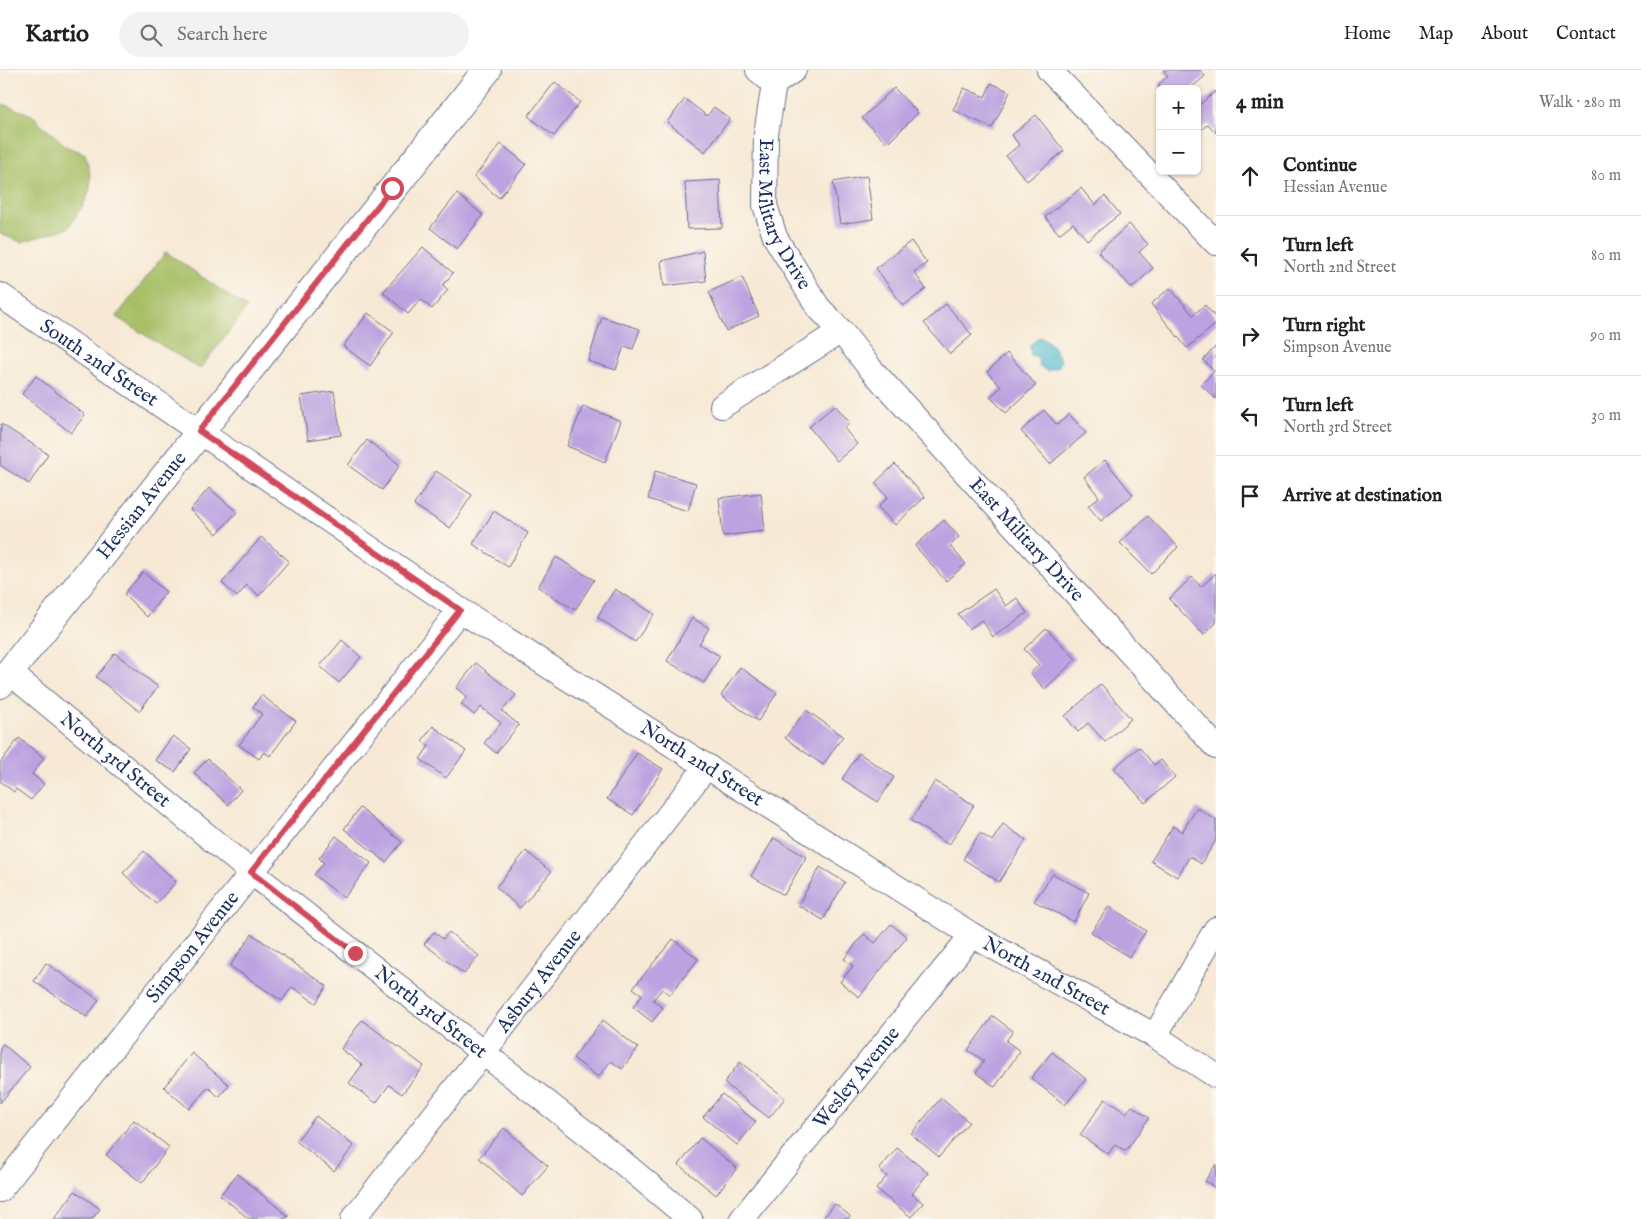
<!DOCTYPE html>
<meta charset="utf-8">
<style>
body{margin:0;font-family:"IM FELL English",serif;background:#f2f2f2;color:#202124}
.controls{position:absolute;right:15px;top:15px;display:grid;overflow:hidden;border-radius:8px;box-shadow:0 1px 4px #0004}
.controls button{width:45px;height:45px;display:grid;place-items:center;padding:0;border:0;border-bottom:1px solid #e0e0e0;background:#fff;color:#202124;font:25px sans-serif}
.stop{position:absolute;width:15px;height:15px;margin:-11px;border:4px solid #d1495b;border-radius:50%;background:#fff}
.stop.end{background:#d1495b;border-color:#fff;box-shadow:0 1px 5px #0008}
.list{margin:0;padding:0;list-style:none}
h2{display:flex;justify-content:space-between;align-items:center;height:65px;margin:0;padding:0 20px;font-size:21px}
h2 small{font-size:16px;font-weight:400;color:#757577}
.list li{display:grid;grid-template-columns:32px 1fr auto;gap:15px;align-items:center;box-sizing:border-box;height:80px;padding:0 20px;border-top:1px solid #e0e0e0}
.list b{display:block;font-size:19px;white-space:nowrap}
.list p{margin:0;font-size:16px;white-space:nowrap;color:#757577}
.list em{font-size:16px;font-style:normal;color:#757577}
.icon{flex:none;width:28px;height:28px;fill:none;stroke:currentColor;stroke-width:2;stroke-linecap:round;stroke-linejoin:round}
.map{position:relative;flex:none;width:1216px;height:1149px;overflow:hidden}
header{display:flex;align-items:center;gap:30px;box-sizing:border-box;height:70px;padding:0 25px;background:#fff;border-bottom:1px solid #e0e0e0}
header strong{font-size:24px}
nav{display:flex;gap:28px;margin-inline-start:auto;font-size:18px}
.search{width:350px;height:45px;background:#f2f2f2;display:flex;align-items:center;gap:12px;box-sizing:border-box;padding:0 18px;border-radius:28px;color:#757577;font-size:19px}
main{display:flex}
aside{flex:1;background:#fff}
.map>svg:first-child{display:block}
.green{fill:#a5be64;stroke:#607661}
.water{fill:#50bace;stroke:#367496}
.building{fill:#bca2e0}
.lines{fill:none;stroke-linecap:round;stroke-linejoin:round}
.street-casing{stroke:#687088;stroke-width:26}
.secondary-casing{stroke:#687088;stroke-width:30}
.street{stroke:#fff;stroke-width:24}
.secondary{stroke:#fff;stroke-width:28}
.route{stroke:#d1495b;stroke-width:6}
.labels{text-anchor:middle;dominant-baseline:central;stroke-width:4.5;stroke-linejoin:round;paint-order:stroke}
.street-label{font-size:20px;fill:#1b2f5e;stroke:#fbf7ec}
</style>
<header>
<strong>Kartio</strong>
<div class="search"><svg class="icon" aria-label="search" viewBox="0 0 24 24"><circle cx="10" cy="10" r="6"/><path d="M15 15l6 6"/></svg>Search here</div>
<nav><a>Home</a><a>Map</a><a>About</a><a>Contact</a></nav>
</header>
<main>
<div class="map">
<svg width="1216" height="1149" viewBox="0 0 1216 1149">
<rect width="100%" height="100%" fill="#fbf7ec"/>
<filter id="ink" filterUnits="userSpaceOnUse"><feTurbulence type="fractalNoise" baseFrequency=".02" numOctaves="2"/><feDisplacementMap in="SourceGraphic" scale="10" xChannelSelector="R" yChannelSelector="G"/><feConvolveMatrix kernelMatrix="1 2 1 2 8 2 1 2 1" color-interpolation-filters="sRGB"/></filter>
<filter id="wash" filterUnits="userSpaceOnUse"><feTurbulence type="fractalNoise" baseFrequency=".0096" numOctaves="4" result="noise"/><feDisplacementMap in="SourceGraphic" scale="20" xChannelSelector="R" yChannelSelector="G"/><feGaussianBlur stdDeviation="1.12" result="paint"/><feColorMatrix in="noise" values="0 0 0 0 0 0 0 0 0 0 0 0 0 0 0 0 0 1.4 0 .05"/><feComposite in="paint" operator="in"/></filter>
<g filter="url(#wash)">
<rect width="100%" height="100%" fill="#f7e9d5"/>
<!-- green -->
<path class="green" d="M0 33 32 45 65 75 85 84C97 122 88 127 68 158L22 172 0 164Z
M166 182 247 238 200 299 116 247Z"/>
<!-- water -->
<path class="water" d="M1040 267C1050 270 1058 282 1061 292L1058 297 1047 301 1040 297 1037 286H1031L1030 275Z"/>
<g id="blocks">
<!-- building -->
<path class="building" d="M1163 0H1200L1205 6 1190 19H1161L1158 15 1168 6Z
M555 12 580 32 554 66 528 46Z
M991 13 1010 22 992 58 953 40 964 18 985 27Z
M894 18 918 43 887 74 862 48Z
M1216 21V63L1208 54 1202 59 1197 54V37Z
M685 29 707 46 714 37 730 49 705 82 667 52Z
M1036 45 1064 81 1027 111 1006 86 1019 75 1012 65Z
M501 74 526 94 499 128 474 107Z
M867 106 873 149 840 154 833 112Z
M720 110 722 158 687 159 685 112Z
M1081 118 1095 135 1105 126 1120 144 1087 170 1073 153 1059 164 1045 147Z
M457 124 483 145 457 179 430 158Z
M1129 154 1148 174 1139 182 1153 198 1132 218 1098 182Z
M911 171 927 193 914 202 926 219 903 236 876 198Z
M423 177 453 203 443 215 448 220 432 239 421 229 408 244 383 222Z
M703 181 706 211 664 216 661 191Z
M742 207 759 246 726 261 709 222Z
M1170 218 1193 245 1205 235 1216 248V254L1187 278 1151 234Z
M946 234 972 265 950 284 924 253Z
M368 243 394 262 370 296 343 276Z
M602 247 640 259 633 279 624 276 616 300 588 291Z
M1216 276V329L1201 315 1214 301 1203 290Z
M1007 283 1036 315 1006 343 990 327 1001 317 987 302Z
M36 306 85 345 71 363 22 324Z
M334 321 341 365 308 370 301 326Z
M835 335 850 353 844 358 857 374 837 391 809 357Z
M583 336 621 351 605 392 567 376Z
M1044 340 1057 355 1069 344 1086 363 1050 394 1021 361Z
M1 354 48 384 29 414 0 395Z
M367 370 400 395 382 420 348 395Z
M1105 390 1133 425 1101 451 1088 436 1099 427 1084 407Z
M895 394 925 427 895 455 878 437 888 427 875 413Z
M436 401 472 425 450 458 414 435Z
M655 401 696 413 688 441 648 429Z
M209 418 237 442 217 464 190 440Z
M761 423 765 461 723 466 719 428Z
M494 441 528 463 508 497 473 474Z
M1148 446 1178 477 1151 504 1120 473Z
M944 450 959 467 950 476 966 494 946 511 915 476Z
M261 467 289 491 259 526 247 515 237 527 222 513Z
M556 487 594 510 575 540 538 517Z
M143 502 166 522 147 547 124 524Z
M1216 503V553L1204 565 1169 529 1192 507 1201 517Z
M615 519 654 544 635 572 597 547Z
M994 519 1006 536 1017 528 1027 543 993 567 982 550 969 559 958 544Z
M692 548 709 558 699 574 720 586 704 613 667 591Z
M1046 558 1076 589 1045 619 1030 603 1039 595 1024 579Z
M342 570 361 587 339 613 320 596Z
M115 583 158 617 139 641 96 607Z
M476 593 516 625 502 641 519 655 496 683 484 673 501 653 481 637 474 645 461 634 467 627 456 618Z
M740 597 777 623 758 651 721 626Z
M1101 614 1131 649 1105 672 1088 653 1078 662 1065 646Z
M261 625 296 651 270 686 264 682 259 689 239 675 262 644 253 637Z
M806 640 843 666 823 695 785 668Z
M433 656 466 681 446 708 420 689 429 676 422 671Z
M173 666 191 679 175 702 155 690Z
M19 668 44 688 32 704 44 714 31 730 16 719 14 722 0 711V693Z
M1139 677 1154 695 1161 690 1175 707 1145 733 1114 698Z
M637 683 663 699 633 745 607 729Z
M859 683 894 707 878 732 842 709Z
M208 689 241 720 228 735 194 703Z
M935 711 974 735 949 775 911 751Z
M360 738 402 772 386 792 344 759Z
M1197 738 1216 750V770L1201 794 1190 786 1177 807 1151 791 1173 756 1182 762Z
M1003 754 1026 770 999 812 963 789 980 763 992 771Z
M336 766 371 793 344 828 314 805 324 793 319 788Z
M774 768 806 787 784 825 751 806Z
M144 781 176 812 156 834 123 803Z
M526 781 551 802 520 838 496 817Z
M820 797 845 812 823 850 798 835Z
M1053 804 1089 823 1074 852 1034 831Z
M1109 836 1146 861 1129 887 1091 862Z
M891 854 907 867 859 927 840 912 853 896 844 889 864 864 875 873Z
M434 862 443 869 449 862 479 886 464 904 424 874Z
M252 864 327 916 316 933 292 917 282 931 230 896Z
M673 869 698 889 670 925 662 919 653 930 663 938 652 952 633 937 642 925 633 918Z
M46 893 99 930 87 947 34 911Z
M993 946 1013 961 1006 971 1020 981 995 1017 976 1003 984 991 968 980Z
M362 950 424 996 402 1024 389 1015 376 1033 349 1013 362 995 341 979Z
M603 950 638 978 622 999 611 991 598 1007 573 988Z
M3 974 30 997 0 1033V978Z
M1052 982 1086 1009 1065 1035 1031 1008Z
M192 983 229 1015 219 1027 208 1017 189 1039 164 1017Z
M740 992 785 1028 769 1048 724 1013Z
M722 1024 756 1052 737 1075 703 1047Z
M941 1028 969 1052 939 1087 911 1064Z
M1105 1029 1126 1043 1132 1036 1149 1048 1126 1081 1115 1075 1108 1084 1080 1065Z
M316 1046 354 1076 334 1101 296 1071Z
M134 1050 169 1077 142 1113 106 1085Z
M504 1058 548 1096 522 1126 479 1088Z
M700 1068 737 1098 716 1125 679 1095Z
M897 1078 928 1103 912 1124 923 1133 911 1147 876 1119 887 1106 879 1100Z
M1216 1094V1118L1205 1111Z
M237 1104 288 1146 285 1149H249L220 1125Z
M75 1121 100 1139 92 1149H54Z
M835 1134 850 1146 848 1149H822Z"/>
</g>
</g>
<g filter="url(#ink)">
<use href="#blocks" fill-opacity="0" stroke="#687088" stroke-width="1"/>
<g class="lines">
<defs>
<g id="street">
<path d="M758 0 774 14"/>
<path d="M1049 0 1216 173"/>
<path id="s1" d="M774 14 766 64 765 135 775 167 818 237 841 261 870 298 1216 677"/>
<path d="M774 14 794 0"/>
<path id="s2" d="M0 225 460 540 972 865 1155 966 1216 1006"/>
<path d="M722 336 841 261"/>
<path id="s3" d="M9 602 251 802 604 1077 690 1149"/>
<path d="M1155 966 1216 859"/>
<path id="s4" d="M0 1120 460 540"/>
<path id="s5" d="M353 1149 707 696"/>
<path id="s6" d="M742 1149 972 865"/>
</g>
<g id="secondary">
<path id="s7" d="M0 614 487 0"/>
</g>
</defs>
<!-- street casing -->
<use href="#street" class="street-casing"/>
<!-- secondary casing -->
<use href="#secondary" class="secondary-casing"/>
<!-- street -->
<use href="#street" class="street"/>
<!-- secondary -->
<use href="#secondary" class="secondary"/>
</g>
</g>
<g class="lines" filter="url(#ink)">
<!-- route -->
<path class="route" d="M355 883 251 802 460 540 199 361 392 118"/>
</g>
<g class="labels">
<!-- street labels -->
<g class="street-label">
<text stroke="none"><textPath href="#s1" startOffset="135">East Military Drive</textPath></text>
<text stroke="none"><textPath href="#s2" startOffset="120">South 2nd Street</textPath></text>
<text stroke="none"><textPath href="#s7" startOffset="228">Hessian Avenue</textPath></text>
<text stroke="none"><textPath href="#s1" startOffset="550">East Military Drive</textPath></text>
<text stroke="none"><textPath href="#s3" startOffset="138">North 3rd Street</textPath></text>
<text stroke="none"><textPath href="#s2" startOffset="844">North 2nd Street</textPath></text>
<text stroke="none"><textPath href="#s4" startOffset="310">Simpson Avenue</textPath></text>
<text stroke="none"><textPath href="#s2" startOffset="1249">North 2nd Street</textPath></text>
<text stroke="none"><textPath href="#s5" startOffset="302">Asbury Avenue</textPath></text>
<text stroke="none"><textPath href="#s3" startOffset="542">North 3rd Street</textPath></text>
<text stroke="none"><textPath href="#s6" startOffset="182">Wesley Avenue</textPath></text>
</g>
</g>
</svg>
<div class="controls">
<button>+</button>
<button>−</button>
</div>
<div class="stop" style="left:392px;top:118px"></div>
<div class="stop end" style="left:355px;top:883px"></div>
</div>
<aside>
<h2>4 min<small>Walk · 280 m</small></h2>
<ul class="list">
<li><svg class="icon" aria-label="ahead" viewBox="0 0 24 24"><path d="M12 20V5M6 11l6-6 6 6"/></svg><div><b>Continue</b><p>Hessian Avenue</p></div><em>80 m</em></li>
<li><svg class="icon" aria-label="left" viewBox="0 0 24 24"><path d="M17 20v-9H6M10 6l-5 5 5 5"/></svg><div><b>Turn left</b><p>North 2nd Street</p></div><em>80 m</em></li>
<li><svg class="icon" aria-label="right" viewBox="0 0 24 24"><path d="M7 20v-9h11M14 6l5 5-5 5"/></svg><div><b>Turn right</b><p>Simpson Avenue</p></div><em>90 m</em></li>
<li><svg class="icon" aria-label="left" viewBox="0 0 24 24"><path d="M17 20v-9H6M10 6l-5 5 5 5"/></svg><div><b>Turn left</b><p>North 3rd Street</p></div><em>30 m</em></li>
<li><svg class="icon" aria-label="arrive" viewBox="0 0 24 24"><path d="M6 21V4h12l-3 4 3 4H6"/></svg><div><b>Arrive at destination</b></div></li>
</ul>
</aside>
</main>
